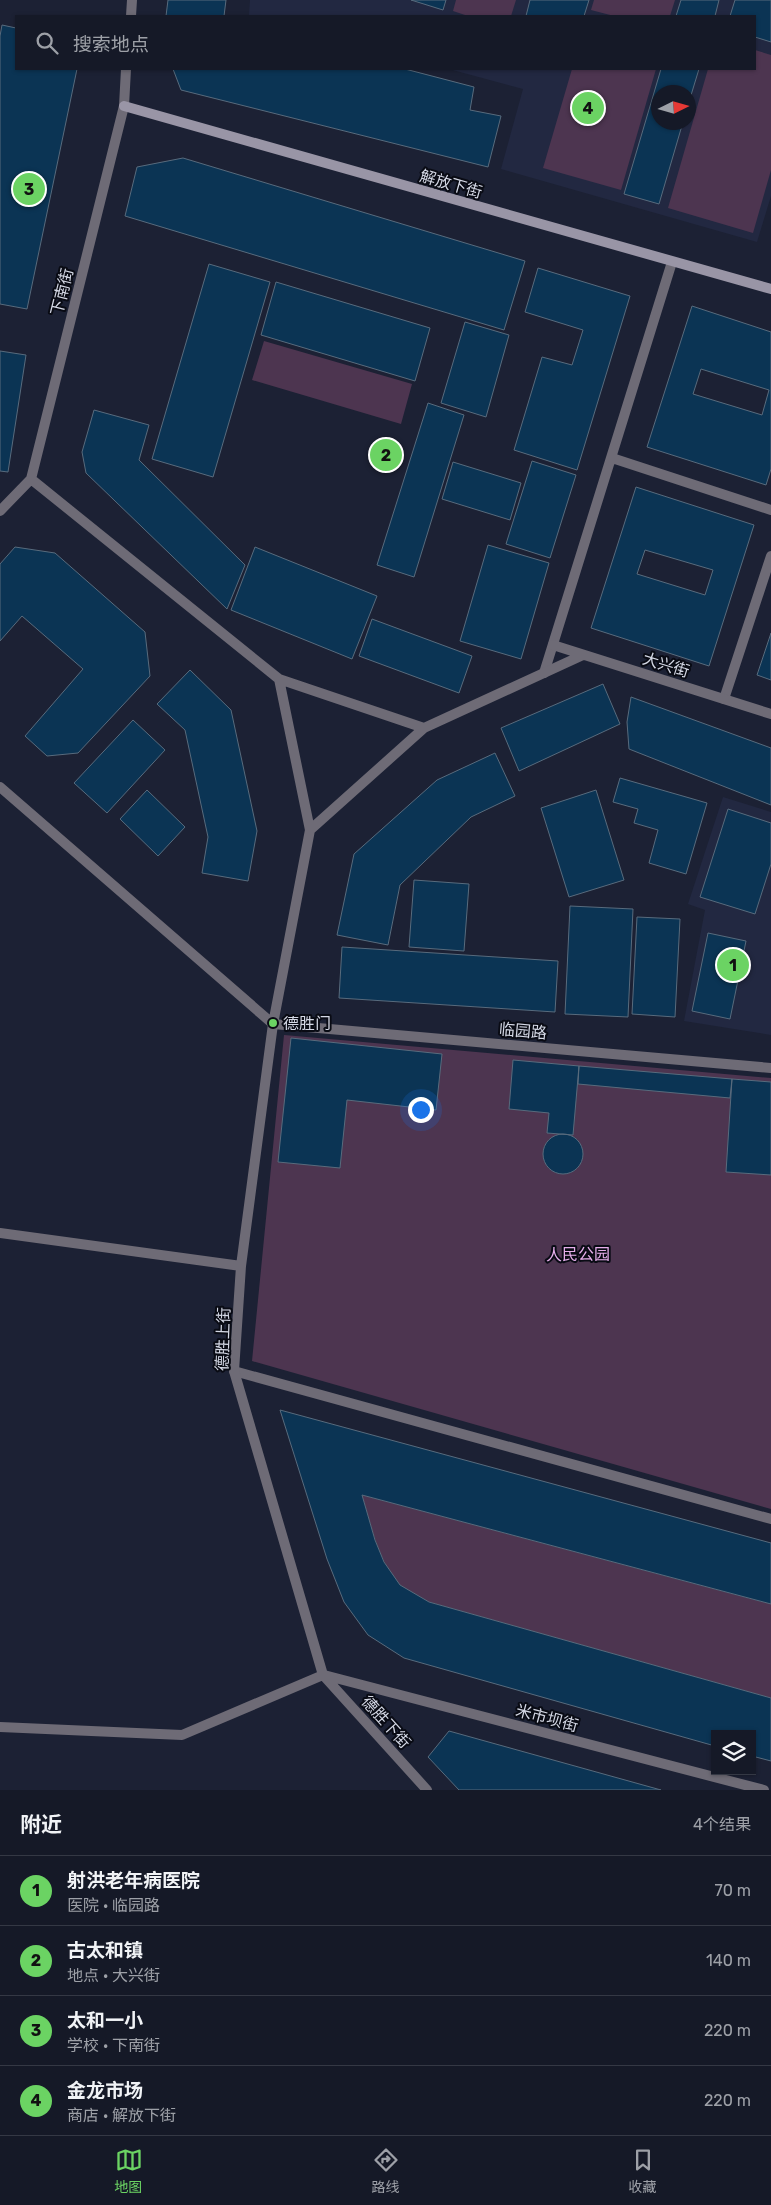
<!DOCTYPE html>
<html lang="zh">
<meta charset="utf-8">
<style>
body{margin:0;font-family:Rubik,"Noto Sans SC",sans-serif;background:#222633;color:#f1f3f6}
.controls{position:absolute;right:15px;bottom:15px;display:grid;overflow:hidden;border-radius:0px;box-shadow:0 1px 4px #0004}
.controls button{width:45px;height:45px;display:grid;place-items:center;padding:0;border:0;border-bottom:1px solid #343844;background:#151927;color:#f1f3f6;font:25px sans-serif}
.compass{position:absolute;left:651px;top:85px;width:45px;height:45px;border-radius:50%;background:#151927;box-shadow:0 1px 4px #0004;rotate:85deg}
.you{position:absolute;left:420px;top:1109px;width:18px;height:18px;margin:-12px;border:4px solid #fff;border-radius:50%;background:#1a73e8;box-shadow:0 0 0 8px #1a73e833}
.badge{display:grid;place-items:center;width:32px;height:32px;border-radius:50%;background:#6bd363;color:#111;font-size:16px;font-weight:700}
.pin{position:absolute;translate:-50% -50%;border:2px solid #fff;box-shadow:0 1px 5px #0006}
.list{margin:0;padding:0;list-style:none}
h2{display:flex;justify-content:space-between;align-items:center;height:65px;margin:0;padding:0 20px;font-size:21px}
h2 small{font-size:16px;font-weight:400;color:#9da0a7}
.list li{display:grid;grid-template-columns:32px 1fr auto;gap:15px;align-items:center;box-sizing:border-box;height:70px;padding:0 20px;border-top:1px solid #343844}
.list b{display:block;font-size:19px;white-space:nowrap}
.list p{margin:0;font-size:16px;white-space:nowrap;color:#9da0a7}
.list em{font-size:16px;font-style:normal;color:#9da0a7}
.icon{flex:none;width:28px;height:28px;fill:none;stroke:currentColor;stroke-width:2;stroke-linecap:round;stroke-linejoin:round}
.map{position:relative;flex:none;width:771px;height:1790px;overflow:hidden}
.search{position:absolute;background:#151927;box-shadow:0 1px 4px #0004;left:15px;right:15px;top:15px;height:55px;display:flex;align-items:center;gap:12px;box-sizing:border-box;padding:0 18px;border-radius:0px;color:#9da0a7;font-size:19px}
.sheet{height:345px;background:#151927}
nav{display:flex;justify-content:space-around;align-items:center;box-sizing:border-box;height:70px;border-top:1px solid #343844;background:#151927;font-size:14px;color:#9da0a7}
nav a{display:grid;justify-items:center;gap:2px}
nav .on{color:#6bd363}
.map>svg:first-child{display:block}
.built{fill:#222841;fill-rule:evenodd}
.green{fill:#4d3550}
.building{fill:#0b3454;stroke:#586b7d;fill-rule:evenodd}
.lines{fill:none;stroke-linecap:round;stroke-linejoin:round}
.lane{stroke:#6e6b76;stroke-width:10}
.street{stroke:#6e6b76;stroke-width:10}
.secondary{stroke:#9995a6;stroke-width:10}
.poi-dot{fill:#6bd363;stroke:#090b14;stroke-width:2}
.labels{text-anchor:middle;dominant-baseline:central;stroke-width:4;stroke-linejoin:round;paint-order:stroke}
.street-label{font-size:16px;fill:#d4d8e5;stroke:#090b14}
.poi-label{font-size:16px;fill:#d4d8e5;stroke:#090b14;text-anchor:start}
.park-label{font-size:16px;fill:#e6afeb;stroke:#090b14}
</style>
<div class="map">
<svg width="771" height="1790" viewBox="0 0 771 1790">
<rect width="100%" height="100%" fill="#1c2134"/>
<!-- built -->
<path class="built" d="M250 0H771V196L757 242 501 169 523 89 449 69H755V16H252L249 15ZM658 92H688V122H658Z
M723 797 771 812V1035L684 1021 705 910 688 904Z"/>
<!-- green -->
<path class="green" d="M456 0H516L511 16H468L453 11Z
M594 0H675L670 16H614L591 10Z
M755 50 771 55V170L753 233 668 208 708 69H755Z
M572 69H656L621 190 543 168Z
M264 341 412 384 401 424 252 380Z
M284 1035 771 1078V1509L252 1361Z
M362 1495 771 1604V1698L429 1602C420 1597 406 1592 399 1584 378 1560 371 1525 362 1495Z"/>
<!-- building -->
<path class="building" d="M168 0H226L224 16H166Z
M411 0H446L443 10Z
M530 0H589L584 16H526Z
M681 0H719L715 16H676Z
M735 0H771V42L755 37V16H730Z
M2 25 16 28V69H77L27 309 0 304V36Z
M173 69H405L474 87 470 110 501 116 488 167 181 90Z
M661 69H699L688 105V92H658V122H683L659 204 624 194Z
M183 158 525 261 504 330 125 216 137 167Z
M209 264 270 282 213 477 152 459Z
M538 268 630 296 577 470 514 450 542 357 572 365 583 330 525 312Z
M276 282 430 328 415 381 261 335Z
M692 306 771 332V469L766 485 647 447ZM701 369 769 390 762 415 693 394Z
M465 322 509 335 486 417 441 403Z
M0 351 26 355 8 472 0 471Z
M428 403 464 415 414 577 377 565Z
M94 410 149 425 139 460 245 565 227 609 86 473 82 452Z
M532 461 576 475 550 558 506 544Z
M453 462 521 483 510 520 442 499Z
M636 487 754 525 709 666 591 628ZM645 550 713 570 705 595 637 574Z
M488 545 549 563 521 659 460 641Z
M15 547 55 553 145 632 150 676 78 753 47 756 25 736 83 669 22 616 0 641V564Z
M255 547 377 596 352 659 231 610Z
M372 619 472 656 459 693 359 656Z
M771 633V680L757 675Z
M190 670 231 710 257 831 248 881 202 873 208 837 185 730 157 704Z
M603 684 620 724 519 771 501 728Z
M631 697 771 748V805L629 749 627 722Z
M133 720 165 750 107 813 74 783Z
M495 753 515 796 471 817 400 885 388 945 337 935 354 854 437 780Z
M620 778 707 803 686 874 649 863 658 830 634 823 638 809 613 802Z
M147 790 185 827 158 856 120 819Z
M596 790 624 880 569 897 541 808Z
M728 809 771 823V864L755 914 700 897Z
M414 880 469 884 464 951 409 947Z
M570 906 633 909 628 1017 565 1014Z
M637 917 680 919 675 1017 632 1014Z
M708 933 746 941 730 1019 692 1011Z
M342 947 558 961 555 1012 339 998Z
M291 1038 442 1054 436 1110 347 1100 340 1168 278 1162Z
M513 1060 579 1066 573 1135 547 1133 549 1113 509 1109Z
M579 1066 732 1079 730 1098 578 1084Z
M732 1079 771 1082V1175L726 1172Z
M543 1154a20 20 0 1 1 40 0a20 20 0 1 1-40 0Z
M280 1410 771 1543V1604L362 1495 375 1540 384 1562 400 1585 429 1602 771 1698V1761L752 1756V1734H715V1746L404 1658 368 1635 344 1602 327 1559Z
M449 1731 661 1790H459L428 1757Z"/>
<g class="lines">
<!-- lane -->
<path class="lane" d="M612 458 771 510
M544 673 672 262
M724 699 771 556
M234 1371 771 1519"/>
<!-- street -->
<path class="street" d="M131 16 132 0
M31 479 279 679
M0 511 31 479 124 106 126 69
M553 645 771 714
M424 728 279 679 310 830 273 1024 241 1266 234 1371 323 1675 427 1790
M0 787 273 1024
M310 830 424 728 583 655
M273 1024 771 1068
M0 1233 241 1266
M324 1675 764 1790
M0 1727 182 1735 323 1675"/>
<!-- secondary -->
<path class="secondary" d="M124 106 771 289"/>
</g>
<!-- markers -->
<circle class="poi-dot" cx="273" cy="1023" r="5"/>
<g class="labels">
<!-- street labels -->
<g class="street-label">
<text transform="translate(451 184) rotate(16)">解放下街</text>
<text transform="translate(62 292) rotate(-76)">下南街</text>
<text transform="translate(666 665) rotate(17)">大兴街</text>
<text transform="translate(523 1031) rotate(5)">临园路</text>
<text transform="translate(223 1339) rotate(-88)">德胜上街</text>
<text transform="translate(547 1718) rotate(15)">米市坝街</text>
<text transform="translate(386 1722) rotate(48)">德胜下街</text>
</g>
<!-- poi labels -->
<g class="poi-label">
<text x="283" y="1023">德胜门</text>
</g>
<!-- park labels -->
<g class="park-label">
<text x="578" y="1254">人民公园</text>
</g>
</g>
</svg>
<div class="controls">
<button><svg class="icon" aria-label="layers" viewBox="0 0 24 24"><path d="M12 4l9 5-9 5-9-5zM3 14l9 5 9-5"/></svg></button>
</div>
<svg class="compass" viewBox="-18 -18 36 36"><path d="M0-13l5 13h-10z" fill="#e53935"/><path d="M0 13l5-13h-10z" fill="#9da0a7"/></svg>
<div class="you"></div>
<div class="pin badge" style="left:733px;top:965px">1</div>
<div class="pin badge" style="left:386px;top:455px">2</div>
<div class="pin badge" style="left:29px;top:189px">3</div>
<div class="pin badge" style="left:588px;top:108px">4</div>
<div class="search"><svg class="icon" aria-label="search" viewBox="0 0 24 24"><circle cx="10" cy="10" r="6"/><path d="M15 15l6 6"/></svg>搜索地点</div>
</div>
<section class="sheet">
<h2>附近<small>4个结果</small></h2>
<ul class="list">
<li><span class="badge">1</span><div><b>射洪老年病医院</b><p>医院 · 临园路</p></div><em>70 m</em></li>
<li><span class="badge">2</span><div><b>古太和镇</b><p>地点 · 大兴街</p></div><em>140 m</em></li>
<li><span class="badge">3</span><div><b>太和一小</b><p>学校 · 下南街</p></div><em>220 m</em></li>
<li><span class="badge">4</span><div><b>金龙市场</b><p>商店 · 解放下街</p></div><em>220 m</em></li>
</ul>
</section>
<nav>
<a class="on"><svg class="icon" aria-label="map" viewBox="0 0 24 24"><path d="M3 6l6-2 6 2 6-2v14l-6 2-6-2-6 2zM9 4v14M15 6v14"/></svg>地图</a>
<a><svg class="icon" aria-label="directions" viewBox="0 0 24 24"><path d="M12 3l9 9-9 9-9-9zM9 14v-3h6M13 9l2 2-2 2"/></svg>路线</a>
<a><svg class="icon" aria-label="saved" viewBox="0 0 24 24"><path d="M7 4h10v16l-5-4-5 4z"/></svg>收藏</a>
</nav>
